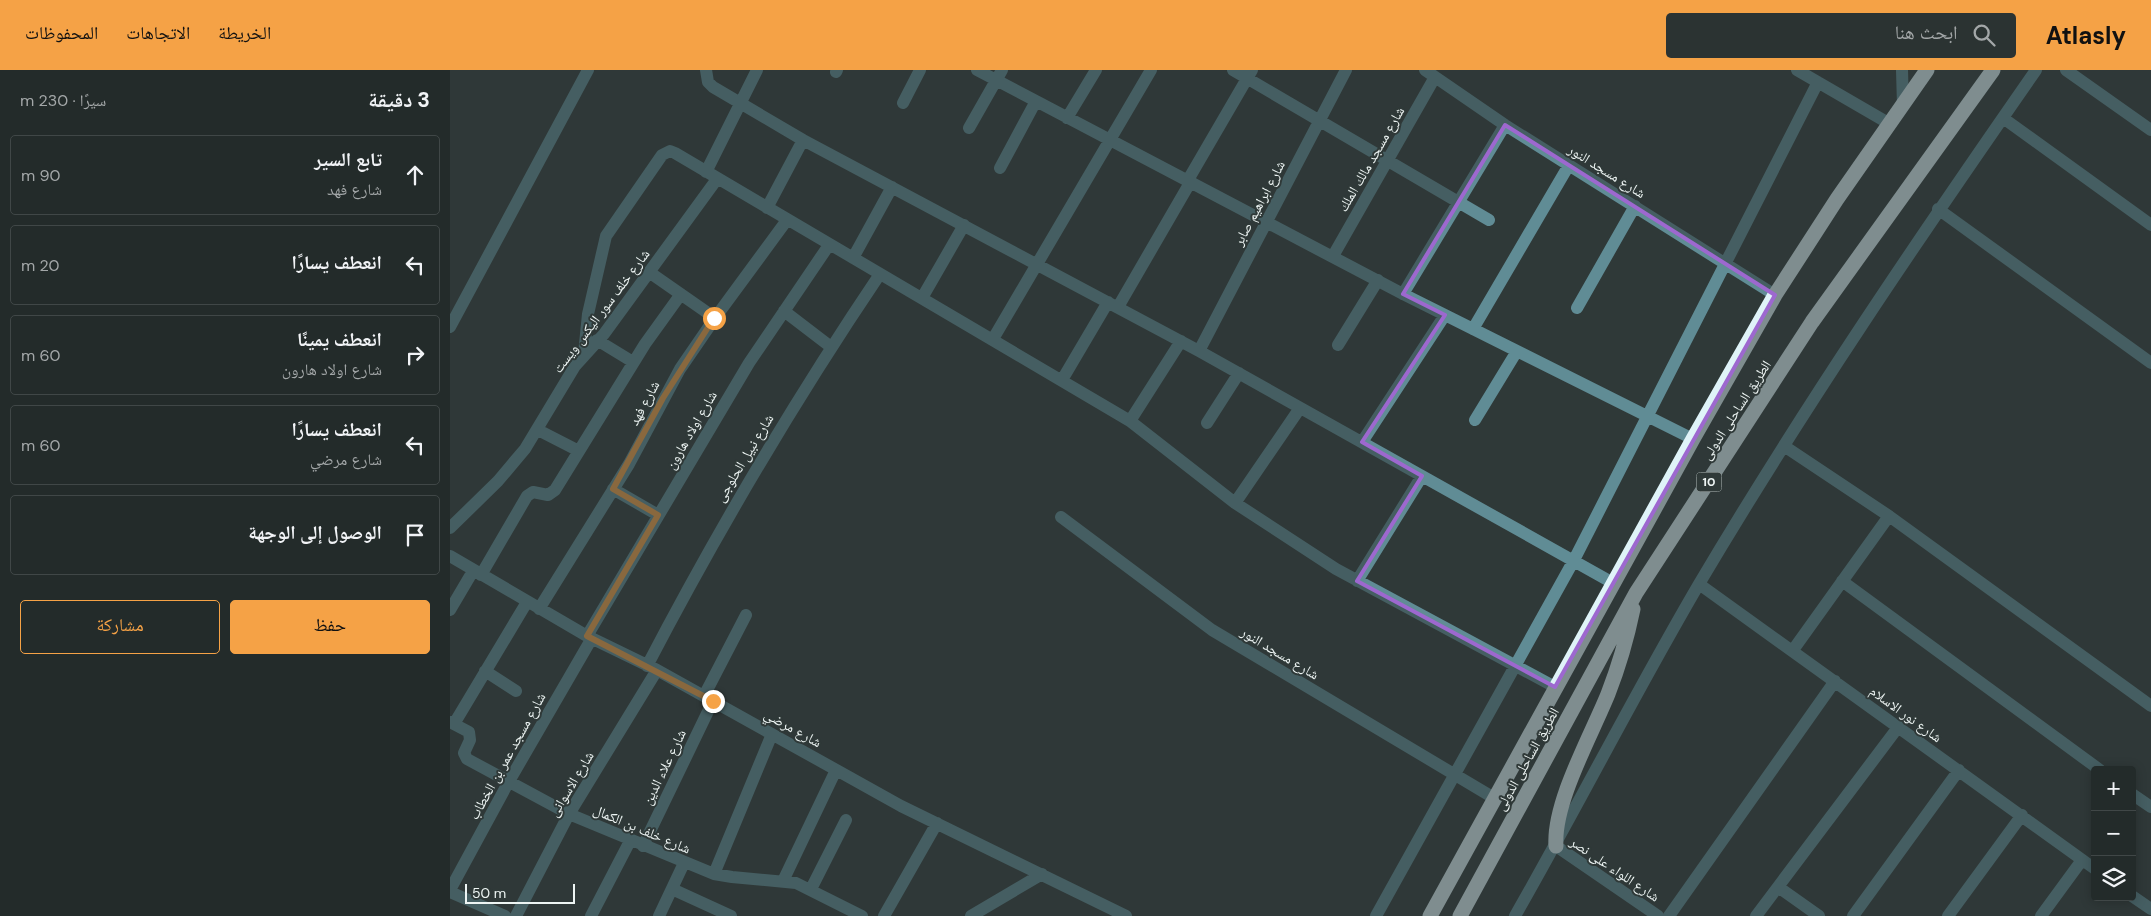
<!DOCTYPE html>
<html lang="ar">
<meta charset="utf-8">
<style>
body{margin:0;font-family:"DM Sans","Noto Naskh Arabic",sans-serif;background:#2b3332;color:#f1f3f6;direction:rtl}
.controls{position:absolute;right:15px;bottom:15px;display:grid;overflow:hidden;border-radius:5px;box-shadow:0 2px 12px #0003}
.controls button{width:45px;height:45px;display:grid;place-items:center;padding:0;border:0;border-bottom:1px solid #404747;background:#232b2a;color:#f1f3f6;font:25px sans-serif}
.scale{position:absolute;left:15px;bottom:12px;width:110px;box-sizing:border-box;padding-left:5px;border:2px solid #edf4f3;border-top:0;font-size:14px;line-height:18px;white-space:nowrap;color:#edf4f3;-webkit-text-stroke:4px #2f3938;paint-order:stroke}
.stop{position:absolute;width:15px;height:15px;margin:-11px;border:4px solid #f5a246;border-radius:50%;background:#fff}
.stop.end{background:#f5a246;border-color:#fff;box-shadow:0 1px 5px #0008}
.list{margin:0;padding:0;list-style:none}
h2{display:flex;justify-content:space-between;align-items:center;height:65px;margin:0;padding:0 20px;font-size:21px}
h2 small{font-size:16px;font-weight:400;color:#a3a7a8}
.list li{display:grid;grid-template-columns:32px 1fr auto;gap:15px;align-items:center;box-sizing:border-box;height:80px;margin:0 10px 10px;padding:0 10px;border:1px solid #404747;border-radius:5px}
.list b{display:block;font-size:19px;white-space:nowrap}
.list p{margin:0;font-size:16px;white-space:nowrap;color:#a3a7a8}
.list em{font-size:16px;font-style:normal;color:#a3a7a8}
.actions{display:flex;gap:10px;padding:15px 20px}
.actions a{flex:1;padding:11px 0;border:1px solid #f5a246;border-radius:5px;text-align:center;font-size:18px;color:#f5a246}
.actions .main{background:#f5a246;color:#111}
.icon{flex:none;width:28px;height:28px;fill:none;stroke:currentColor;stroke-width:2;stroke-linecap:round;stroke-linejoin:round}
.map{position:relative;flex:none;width:1701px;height:846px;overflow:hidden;direction:ltr}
header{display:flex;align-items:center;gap:30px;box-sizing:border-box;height:70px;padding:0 25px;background:#f5a246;color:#111}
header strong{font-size:24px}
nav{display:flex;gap:28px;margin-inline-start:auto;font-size:18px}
.search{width:350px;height:45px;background:#2b3332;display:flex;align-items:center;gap:12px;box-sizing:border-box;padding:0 18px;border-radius:5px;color:#a3a7a8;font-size:19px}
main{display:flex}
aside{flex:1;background:#232b2a}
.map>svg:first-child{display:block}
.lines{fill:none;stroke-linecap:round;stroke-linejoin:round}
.minor{stroke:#608c95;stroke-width:12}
.highway{stroke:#dff3f8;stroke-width:15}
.route{stroke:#f5a246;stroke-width:6}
.marked{fill:none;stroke:#9d68cf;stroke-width:4;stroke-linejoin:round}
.labels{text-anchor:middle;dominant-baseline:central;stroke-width:4;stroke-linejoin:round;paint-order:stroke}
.shield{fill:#2f3938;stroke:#b4bcbb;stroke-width:1}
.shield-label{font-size:12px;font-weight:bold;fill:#edf4f3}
.street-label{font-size:14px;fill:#edf4f3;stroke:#2f3938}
</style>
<header>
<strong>Atlasly</strong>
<div class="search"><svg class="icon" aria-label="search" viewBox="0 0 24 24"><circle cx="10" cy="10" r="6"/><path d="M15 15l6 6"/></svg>ابحث هنا</div>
<nav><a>الخريطة</a><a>الاتجاهات</a><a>المحفوظات</a></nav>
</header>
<main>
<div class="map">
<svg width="1701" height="846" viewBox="0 0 1701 846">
<rect width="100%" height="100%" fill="#2f3938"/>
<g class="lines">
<!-- minor -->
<path class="minor" d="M256 0 258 12 263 17 353 70 749 281 1163 513
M527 0 953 224 1243 369
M783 0 1039 150
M975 0 1055 55 1325 225
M1347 0 1440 54
M1452 0 1453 35
M1616 0 1701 60
M386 2 387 0
M453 33 470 0
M617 48 646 0
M1553 48 1701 155
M519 58 552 0
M550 98 586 31
M256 102 307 0
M738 110 802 0
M317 138 353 70
M1488 139 1701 293
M883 186 985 7
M403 188 442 117
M199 202 265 248
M953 224 1055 55
M472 228 514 155
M668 237 741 111
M1127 238 1185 136
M334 241 381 277
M0 257 138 0
M1023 259 1119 95
M543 269 701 0
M147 270 183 292
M888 275 928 210
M749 281 896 0
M134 284 138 244 156 166 212 85 220 81 225 83 680 351 785 433 886 499 1105 617
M612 310 658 232
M1025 350 1067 281
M680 351 731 271
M757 353 789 303
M88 360 129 381
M912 372 995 245
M1334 376 1439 446 1701 636
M163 419 208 445
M785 433 850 338
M611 447 762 560 1044 728
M0 458 48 411 75 379 125 296 154 264 267 109
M0 486 137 566 207 600 451 736 676 846
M31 505 77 426 83 422 98 425 105 420 195 274 231 224
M907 511 972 406
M1392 511 1650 700
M1249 514 1645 799
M89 539 179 394 230 299 265 248 337 150
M0 540 23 501
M137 566 299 293 379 175
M1343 580 1439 446
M197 596C268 460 345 330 430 204
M35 601 66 621
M254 626 296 545
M0 652 19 662 20 670 14 683 17 689 119 744 264 804 282 807 346 813 412 846
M4 654 77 532
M1682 724 1701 737
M193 776 263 631
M1106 776 1208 846
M264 804 322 664
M333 811 386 700
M1328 817 1369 846
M222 819 281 846
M361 819 396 750
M0 820 58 713 142 568
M0 822 55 846
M1682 826 1701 839
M66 846 119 744 207 600
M141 846 180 771
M209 846 234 793
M434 846 487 753
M521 846 592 804
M926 846 1124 490 1368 12
M1065 846C1128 736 1185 623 1249 514 1354 337 1469 168 1586 0
M1219 846 1385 611
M1306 846 1449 656
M1403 846 1509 700
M1498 846 1572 745
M1591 846 1632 790"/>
<!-- highway -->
<path class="highway" d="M1106 776C1103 733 1141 666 1158 624 1169 596 1177 568 1183 539
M980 846 1243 369 1325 225 1387 129 1477 0
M1010 846 1186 523 1362 252 1543 0"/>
</g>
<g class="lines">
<!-- route -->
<path class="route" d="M263 631 137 566 208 445 163 419 213 328 264 248"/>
</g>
<!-- marked area -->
<path d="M0 0H1701V846H0ZM1055 55 1325 225 1105 617 907 511 972 406 912 372 995 245 953 224Z" fill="#2f3938" fill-opacity=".55" fill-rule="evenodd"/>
<path class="marked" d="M1055 55 1325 225 1105 617 907 511 972 406 912 372 995 245 953 224Z"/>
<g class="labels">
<!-- shield labels -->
<rect class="shield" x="1246.5" y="402.5" width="25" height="19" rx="4"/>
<g class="shield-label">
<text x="1259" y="412">10</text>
</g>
<!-- street labels -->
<g class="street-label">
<text transform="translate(921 89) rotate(-60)">شارع مسجد مالك الملك</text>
<text transform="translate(1157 101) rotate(32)">شارع مسجد النور</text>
<text transform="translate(809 133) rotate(-62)">شارع ابراهيم صابر</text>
<text transform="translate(151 241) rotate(-53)">شارع خلف سور اليكس ويست</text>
<text transform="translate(194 333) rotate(-62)">شارع فهد</text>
<text transform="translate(1286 340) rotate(-57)">الطريق الساحلى الدولى</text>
<text transform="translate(241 360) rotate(-60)">شارع اولاد هارون</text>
<text transform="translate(294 388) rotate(-59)">شارع نبيل الحلوجى</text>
<text transform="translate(830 583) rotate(31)">شارع مسجد النور</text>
<text transform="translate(1456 644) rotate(36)">شارع نور الاسلام</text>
<text transform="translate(343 658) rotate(29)">شارع مرضي</text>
<text transform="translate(57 686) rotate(-61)">شارع مسجد عمر بن الخطاب</text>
<text transform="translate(1077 689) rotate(-61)">الطريق الساحلى الدولى</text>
<text transform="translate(214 697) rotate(-64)">شارع علاء الدين</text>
<text transform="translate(121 714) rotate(-59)">شارع الاسوانى</text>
<text transform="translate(192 759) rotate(23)">شارع خلف بن الكمال</text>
<text transform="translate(1165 799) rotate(34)">شارع اللواء على نصر</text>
</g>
</g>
</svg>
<div class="controls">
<button>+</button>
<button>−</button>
<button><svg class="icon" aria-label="layers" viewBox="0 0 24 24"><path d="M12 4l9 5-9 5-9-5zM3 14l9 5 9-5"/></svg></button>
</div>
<div class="scale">50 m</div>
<div class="stop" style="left:264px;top:248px"></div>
<div class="stop end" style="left:263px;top:631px"></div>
</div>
<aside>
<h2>3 دقيقة<small>سيرًا · 230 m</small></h2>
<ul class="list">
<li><svg class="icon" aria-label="ahead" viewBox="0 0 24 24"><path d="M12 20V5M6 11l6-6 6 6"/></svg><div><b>تابع السير</b><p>شارع فهد</p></div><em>90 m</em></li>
<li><svg class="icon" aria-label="left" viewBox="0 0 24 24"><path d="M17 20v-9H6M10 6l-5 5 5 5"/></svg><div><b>انعطف يسارًا</b></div><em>20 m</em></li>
<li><svg class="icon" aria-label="right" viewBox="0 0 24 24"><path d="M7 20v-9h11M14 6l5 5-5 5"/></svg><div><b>انعطف يمينًا</b><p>شارع اولاد هارون</p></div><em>60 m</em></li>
<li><svg class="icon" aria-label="left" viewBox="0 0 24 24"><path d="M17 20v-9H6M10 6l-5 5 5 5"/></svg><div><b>انعطف يسارًا</b><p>شارع مرضي</p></div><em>60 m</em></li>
<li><svg class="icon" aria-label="arrive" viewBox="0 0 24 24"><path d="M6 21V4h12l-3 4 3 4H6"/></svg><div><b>الوصول إلى الوجهة</b></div></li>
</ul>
<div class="actions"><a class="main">حفظ</a><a>مشاركة</a></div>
</aside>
</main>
